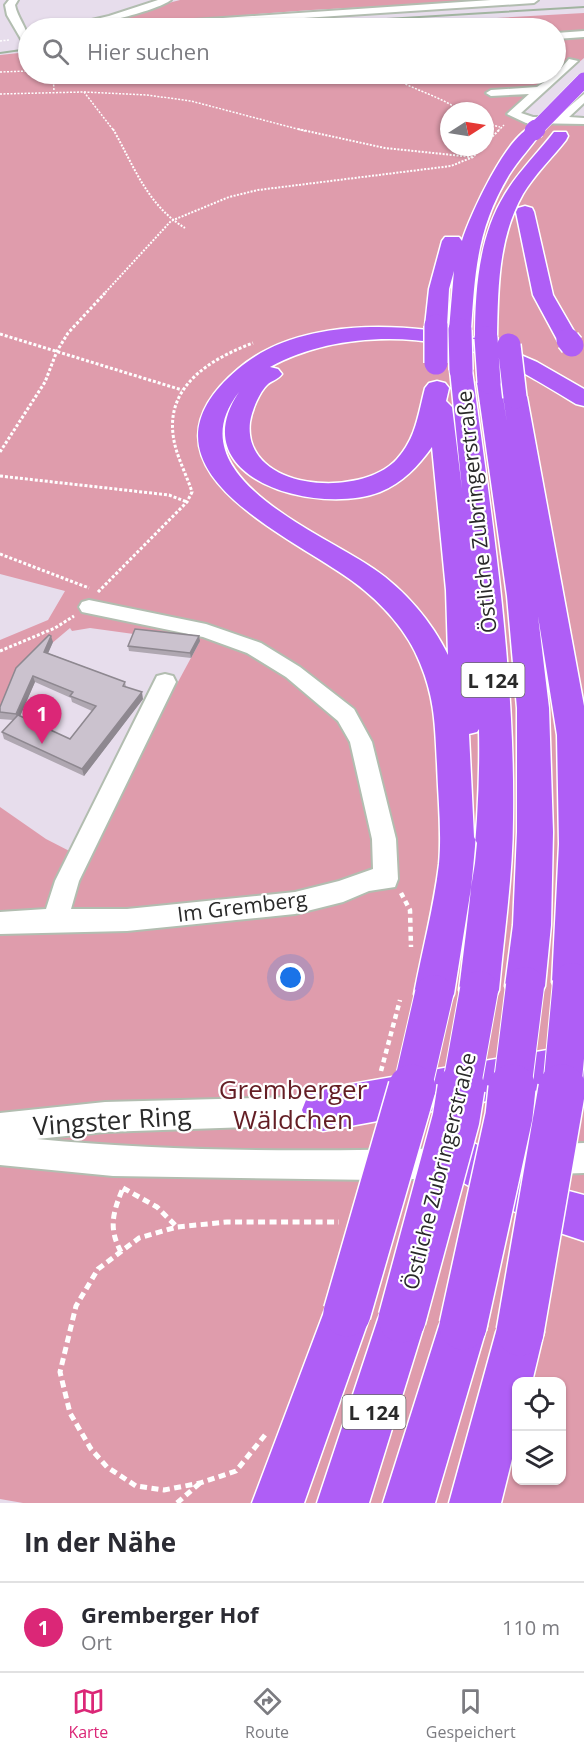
<!DOCTYPE html>
<html lang="de">
<meta charset="utf-8">
<style>
body{margin:0;font-family:"Open Sans",sans-serif;background:#f7f7f7;color:#2b2b33}
.controls{position:absolute;right:18px;bottom:18px;display:grid;overflow:hidden;border-radius:12px;box-shadow:0 2px 4px #0004}
.controls button{width:54px;height:54px;display:grid;place-items:center;padding:0;border:0;border-bottom:2px solid #e1e1e2;background:#fff;color:#2b2b33;font:30px sans-serif}
.compass{position:absolute;left:440px;top:102px;width:54px;height:54px;border-radius:50%;background:#fff;box-shadow:0 2px 4px #0004;rotate:78deg}
.you{position:absolute;left:291px;top:978px;width:21px;height:21px;margin:-15px;border:4px solid #fff;border-radius:50%;background:#1a73e8;box-shadow:0 0 0 9px #1a73e833}
.badge{display:grid;place-items:center;width:39px;height:39px;border-radius:50%;background:#db2777;color:#fff;font-size:20px;font-weight:700}
.pin{position:absolute;translate:-50% -50px;filter:drop-shadow(0 2px 3px #0008)}
.pin::after{content:'';position:absolute;top:32px;width:21px;height:18px;background:inherit;clip-path:polygon(0 0,100% 0,50% 100%)}
.list{margin:0;padding:0;list-style:none}
h2{display:flex;justify-content:space-between;align-items:center;height:78px;margin:0;padding:0 24px;font-size:26px}
h2 small{font-size:20px;font-weight:400;color:#7c7c81}
.list li{display:grid;grid-template-columns:39px 1fr auto;gap:18px;align-items:center;box-sizing:border-box;height:90px;padding:0 24px;border-top:2px solid #e1e1e2}
.list b{display:block;font-size:22px;white-space:nowrap}
.list p{margin:0;font-size:20px;white-space:nowrap;color:#7c7c81}
.list em{font-size:20px;font-style:normal;color:#7c7c81}
.icon{flex:none;width:33px;height:33px;fill:none;stroke:currentColor;stroke-width:2;stroke-linecap:round;stroke-linejoin:round}
.map{position:relative;flex:none;width:584px;height:1503px;overflow:hidden}
.search{position:absolute;background:#fff;box-shadow:0 2px 4px #0004;left:18px;right:18px;top:18px;height:66px;display:flex;align-items:center;gap:15px;box-sizing:border-box;padding:0 21px;border-radius:33px;color:#7c7c81;font-size:22px}
.sheet{height:168px;background:#fff}
nav{display:flex;justify-content:space-around;align-items:center;box-sizing:border-box;height:84px;border-top:2px solid #e1e1e2;background:#fff;font-size:16px;color:#7c7c81}
nav a{display:grid;justify-items:center;gap:3px}
nav .on{color:#db2777}
.map>svg:first-child{display:block}
.green{fill:#df9cac;fill-rule:evenodd}
.lines{fill:none;stroke-linecap:round;stroke-linejoin:round}
.minor-casing{stroke:#b2bdb0;stroke-width:4}
.highway-casing{stroke:#fff;stroke-width:3}
.path-far4{stroke:#fff;stroke-width:1.5;stroke-dasharray:2 1.5;stroke-linecap:butt}
.path-far3{stroke:#fff;stroke-width:2;stroke-dasharray:2 1.5;stroke-linecap:butt}
.path-far2{stroke:#fff;stroke-width:3;stroke-dasharray:3 2;stroke-linecap:butt}
.path-far1{stroke:#fff;stroke-width:4.5;stroke-dasharray:5 4;stroke-linecap:butt}
.path{stroke:#fff;stroke-width:5;stroke-dasharray:7 4.5;stroke-linecap:butt}
.minor{fill:#fff;fill-rule:evenodd}
.highway{fill:#af5ef6;fill-rule:evenodd}
.rail{stroke:#a1b4a0;stroke-width:2}
.highway-bridge-far4-casing{stroke:#fff;stroke-width:16;stroke-linecap:butt}
.highway-bridge-far3-casing{stroke:#fff;stroke-width:20;stroke-linecap:butt}
.highway-bridge-far2-casing{stroke:#fff;stroke-width:26;stroke-linecap:butt}
.highway-bridge-far1-casing{stroke:#fff;stroke-width:40;stroke-linecap:butt}
.highway-bridge-casing{stroke:#fff;stroke-width:50;stroke-linecap:butt}
.path-bridge{stroke:#fff;stroke-width:4.5;stroke-dasharray:5 4;stroke-linecap:butt}
.highway-bridge-far4{stroke:#af5ef6;stroke-width:15}
.highway-bridge-far3{stroke:#af5ef6;stroke-width:19}
.highway-bridge-far2{stroke:#af5ef6;stroke-width:23}
.highway-bridge-far1{stroke:#af5ef6;stroke-width:38}
.highway-bridge{stroke:#af5ef6;stroke-width:47}
.wall{fill:#afa7b1;fill-rule:evenodd}
.shaded-wall{fill:#8e8890}
.building{fill:#cbc2ce;stroke:#8e8890;stroke-width:1.5}
.labels{text-anchor:middle;dominant-baseline:central;stroke-width:4.5;stroke-linejoin:round;paint-order:stroke}
.shield{fill:#fff;stroke:#6a6a6a;stroke-width:1.5}
.shield-label{font-size:20px;font-weight:bold;fill:#2a2a2a}
.street-label{font-size:21px;fill:#2a2a2a;stroke:#fff}
.near-park-label{font-size:26px;fill:#641e25;stroke:#fff}
.near-street-label{font-size:26px;fill:#2a2a2a;stroke:#fff}
</style>
<div class="map">
<svg width="584" height="1503" viewBox="0 0 584 1503">
<rect width="100%" height="100%" fill="#e7ddec"/>
<!-- green -->
<path class="green" d="M180 0H501L311 10 73 28Z
M584 13V58L515 117 584 123V1503H23L0 1499V807L46 839 83 858 199 643 90 628 72 631 70 628 38 655 0 719V640L48 620 65 591 0 574V55L28 52V74H556V28H317ZM449 111H485V147H449ZM516 1382H562V1480H516Z"/>
<g class="lines">
<defs>
<path id="minor" d="M9 0H18L15 5C17 17 28 29 28 40L21 39 7 15 5 5Z
M158 0H171C155 12 78 30 57 28L109 16Z
M491 0H538L534 3 149 28H115L120 25Z
M584 31V37L556 39V33Z
M569 59 578 61 521 113 533 117H557L584 94V103L569 117 584 118V124L526 123 507 114 529 94 491 96 486 93 491 90 537 87 556 74Z
M89 600 206 624 261 643 300 667 354 709 372 742 396 839 398 879 395 887 369 891 343 902 295 914 127 931 0 934V912L46 909 55 881 154 682 157 676 165 674 173 676 176 682 79 881 71 909H127L295 892 339 881 373 869 372 839 350 742 338 721 286 677 247 653 203 637 82 612 79 607 82 602Z
M334 1096 344 1100 348 1110 344 1120 334 1124 105 1132 37 1139C174 1152 313 1152 451 1148L462 1152 466 1163 462 1174 451 1178 376 1180 113 1176 0 1165V1113L105 1102Z
M584 1143V1173L493 1176 482 1172 478 1161 482 1150 493 1146Z"/>
<path id="highway" d="M534 126 542 131C532 146 519 159 509 175 477 228 475 271 471 330L468 335 463 336 475 338C475 290 479 236 505 194 518 172 538 153 554 132H566L568 136 566 140C552 158 535 174 523 194 498 238 498 289 497 338L493 343 537 362 584 389V406L576 404C548 387 521 370 492 358 423 331 335 332 270 367L278 369 282 374C278 380 272 380 267 385 259 393 252 410 250 422 242 491 361 499 397 459 416 438 418 415 425 388L429 383 437 381 445 383 449 388 446 401 452 407 462 489 450 370 453 365 461 363 469 365 472 370C492 518 515 668 513 818 513 875 504 933 499 990L493 1003 479 1008 465 1003 459 990C470 902 481 817 479 729L477 732 469 734 474 837 477 843 475 863 454 994 448 1007 434 1012 420 1007 414 994C422 951 434 907 439 864 442 832 438 797 437 764 435 726 435 699 420 663 408 632 382 603 355 583 289 534 122 467 238 369 288 326 366 323 428 330L425 326 429 289 442 241 445 237H459L462 241C470 215 508 132 534 126ZM454 271 449 330 451 333 441 331 447 326 449 289ZM239 392C181 479 317 516 380 492 403 483 418 466 432 447L446 590 448 655C432 622 405 590 374 569 323 533 173 476 239 392Z
M525 206 532 208 534 212 553 295 579 340 576 345 568 347 560 345 533 295 516 212 518 208Z
M489 375 497 377 501 382 507 423 503 397 507 392 515 390 523 392 527 397 584 706V995L572 1000 558 995 552 982 559 844 557 735 538 616 549 708 553 832 551 925 545 986 539 999 525 1004 511 999 505 986 513 925 517 832V708L507 596 477 382 481 377Z
M584 1047V1087L553 1089 323 1131 308 1125 302 1110 308 1095 323 1089 553 1049Z
M468 1140 565 1190 584 1195V1241L542 1227 453 1177 446 1162 453 1147Z
M347 1289 364 1296 371 1313 304 1503H252L330 1296Z
M402 1295 419 1302 426 1319 369 1503H317L378 1319 385 1302Z
M463 1302 480 1309 487 1326 435 1503H383L439 1326 446 1309Z
M520 1308 537 1315 544 1332 532 1382H516V1443L501 1503H449L496 1332 503 1315Z"/>
</defs>
<!-- minor casing -->
<use href="#minor" class="minor-casing"/>
<!-- highway casing -->
<use href="#highway" class="highway-casing"/>
<!-- path-far4 -->
<path class="path-far4" d="M0 41 9 40
M0 72 28 71
M53 74 54 91
M387 74C410 89 438 95 461 111
M84 92 147 95 191 101 305 131
M0 94 84 92 114 131
M485 123 500 127
M498 131 504 125"/>
<!-- path-far3 -->
<path class="path-far3" d="M113 129C134 166 147 205 185 228
M298 129 385 148 472 157
M485 144 500 129
M103 295 171 221 229 197 258 190 451 166 473 157 482 147"/>
<!-- path-far2 -->
<path class="path-far2" d="M0 334 182 390
M0 452 45 382 57 351 68 333 105 293
M0 476 169 495 187 502
M0 554 89 588
M98 592 187 502 192 492C186 473 175 454 173 434 167 384 213 358 253 343
M0 651 55 628 74 616"/>
<!-- path-far1 -->
<path class="path-far1" d="M401 893 410 910 411 947"/>
<!-- path -->
<path class="path" d="M123 1188 157 1207 177 1227
M121 1252C108 1228 113 1212 123 1188
M265 1435 236 1471 200 1483 164 1490 136 1486 107 1467 91 1449 70 1413 60 1372 76 1306 98 1269 139 1238 177 1227 227 1222H339
M177 1503 200 1483"/>
<!-- minor -->
<use href="#minor" class="minor"/>
<!-- highway -->
<use href="#highway" class="highway"/>
<!-- rail -->
<path class="rail" d="M236 28 584 7
M0 53 28 49"/>
<defs>
<path id="highway-bridge-far4" d="M534 131 584 80"/>
<path id="highway-bridge-far3" d="M534 131 536 129"/>
<path id="highway-bridge-far2" d="M436 326V363
M460 330 461 370
M486 338 489 382
M568 340 572 345
M509 345 515 397"/>
<path id="highway-bridge-far1" d="M412 1090 434 994
M461 1090 479 990
M512 1090 525 986
M562 1090 572 982"/>
<path id="highway-bridge" d="M347 1313 412 1088
M402 1319 456 1119 461 1088
M463 1326 509 1116 512 1088
M520 1332 562 1088"/>
</defs>
<!-- highway-bridge-far4 casing -->
<use href="#highway-bridge-far4" class="highway-bridge-far4-casing"/>
<!-- highway-bridge-far3 casing -->
<use href="#highway-bridge-far3" class="highway-bridge-far3-casing"/>
<!-- highway-bridge-far2 casing -->
<use href="#highway-bridge-far2" class="highway-bridge-far2-casing"/>
<!-- highway-bridge-far1 casing -->
<use href="#highway-bridge-far1" class="highway-bridge-far1-casing"/>
<!-- highway-bridge casing -->
<use href="#highway-bridge" class="highway-bridge-casing"/>
<!-- path-bridge -->
<path class="path-bridge" d="M381 1071 400 1000"/>
<!-- highway-bridge-far4 -->
<use href="#highway-bridge-far4" class="highway-bridge-far4"/>
<!-- highway-bridge-far3 -->
<use href="#highway-bridge-far3" class="highway-bridge-far3"/>
<!-- highway-bridge-far2 -->
<use href="#highway-bridge-far2" class="highway-bridge-far2"/>
<!-- highway-bridge-far1 -->
<use href="#highway-bridge-far1" class="highway-bridge-far1"/>
<!-- highway-bridge -->
<use href="#highway-bridge" class="highway-bridge"/>
</g>
<!-- wall -->
<path class="wall" d="M200 641 191 658 129 651 128 646Z
M53 642 48 653 125 682 126 687 143 699 84 776 4 739 2 732 13 720 0 719V707ZM35 682 71 698 72 702 92 711 70 739 20 716Z"/>
<!-- shaded-wall -->
<path class="shaded-wall" d="M51 636 53 642 46 658 44 652Z
M199 636 200 641 191 658 190 653Z
M33 676 35 682 18 721 16 714Z
M142 692 143 699 84 776 82 769Z"/>
<!-- building -->
<path class="building" d="M135 629 199 636 190 653 128 646Z
M49 635 51 636 44 652 125 682 123 686 142 692 82 769 2 732 18 715 70 739 96 706 70 696 73 692 33 676 16 714 0 712V707L16 668Z"/>
<g class="labels">
<!-- shield labels -->
<g class="shield">
<rect x="461.5" y="663" width="63" height="34" rx="4.5"/>
<rect x="342.5" y="1395" width="63" height="34" rx="4.5"/>
</g>
<g class="shield-label">
<text x="493" y="680">L 124</text>
<text x="374" y="1412">L 124</text>
</g>
<!-- street labels -->
<g class="street-label">
<text transform="translate(476 512) rotate(-96)">Östliche Zubringerstraße</text>
<text transform="translate(242 906) rotate(-7)">Im Gremberg</text>
<text transform="translate(439 1171) rotate(-76)">Östliche Zubringerstraße</text>
</g>
<!-- near-park labels -->
<g class="near-park-label">
<text x="293" y="1089">Gremberger<tspan x="293" dy="30">Wäldchen</tspan></text>
</g>
<!-- near-street labels -->
<g class="near-street-label">
<text transform="translate(112 1120) rotate(-4)">Vingster Ring</text>
</g>
</g>
</svg>
<div class="controls">
<button><svg class="icon" aria-label="locate" viewBox="0 0 24 24"><circle cx="12" cy="12" r="6"/><path d="M12 2v4M12 18v4M2 12h4M18 12h4"/></svg></button>
<button><svg class="icon" aria-label="layers" viewBox="0 0 24 24"><path d="M12 4l9 5-9 5-9-5zM3 14l9 5 9-5"/></svg></button>
</div>
<svg class="compass" viewBox="-18 -18 36 36"><path d="M0-13l5 13h-10z" fill="#e53935"/><path d="M0 13l5-13h-10z" fill="#7c7c81"/></svg>
<div class="you"></div>
<div class="pin badge" style="left:42px;top:744px">1</div>
<div class="search"><svg class="icon" aria-label="search" viewBox="0 0 24 24"><circle cx="10" cy="10" r="6"/><path d="M15 15l6 6"/></svg>Hier suchen</div>
</div>
<section class="sheet">
<h2>In der Nähe<small></small></h2>
<ul class="list">
<li><span class="badge">1</span><div><b>Gremberger Hof</b><p>Ort</p></div><em>110 m</em></li>
</ul>
</section>
<nav>
<a class="on"><svg class="icon" aria-label="map" viewBox="0 0 24 24"><path d="M3 6l6-2 6 2 6-2v14l-6 2-6-2-6 2zM9 4v14M15 6v14"/></svg>Karte</a>
<a><svg class="icon" aria-label="directions" viewBox="0 0 24 24"><path d="M12 3l9 9-9 9-9-9zM9 14v-3h6M13 9l2 2-2 2"/></svg>Route</a>
<a><svg class="icon" aria-label="saved" viewBox="0 0 24 24"><path d="M7 4h10v16l-5-4-5 4z"/></svg>Gespeichert</a>
</nav>
